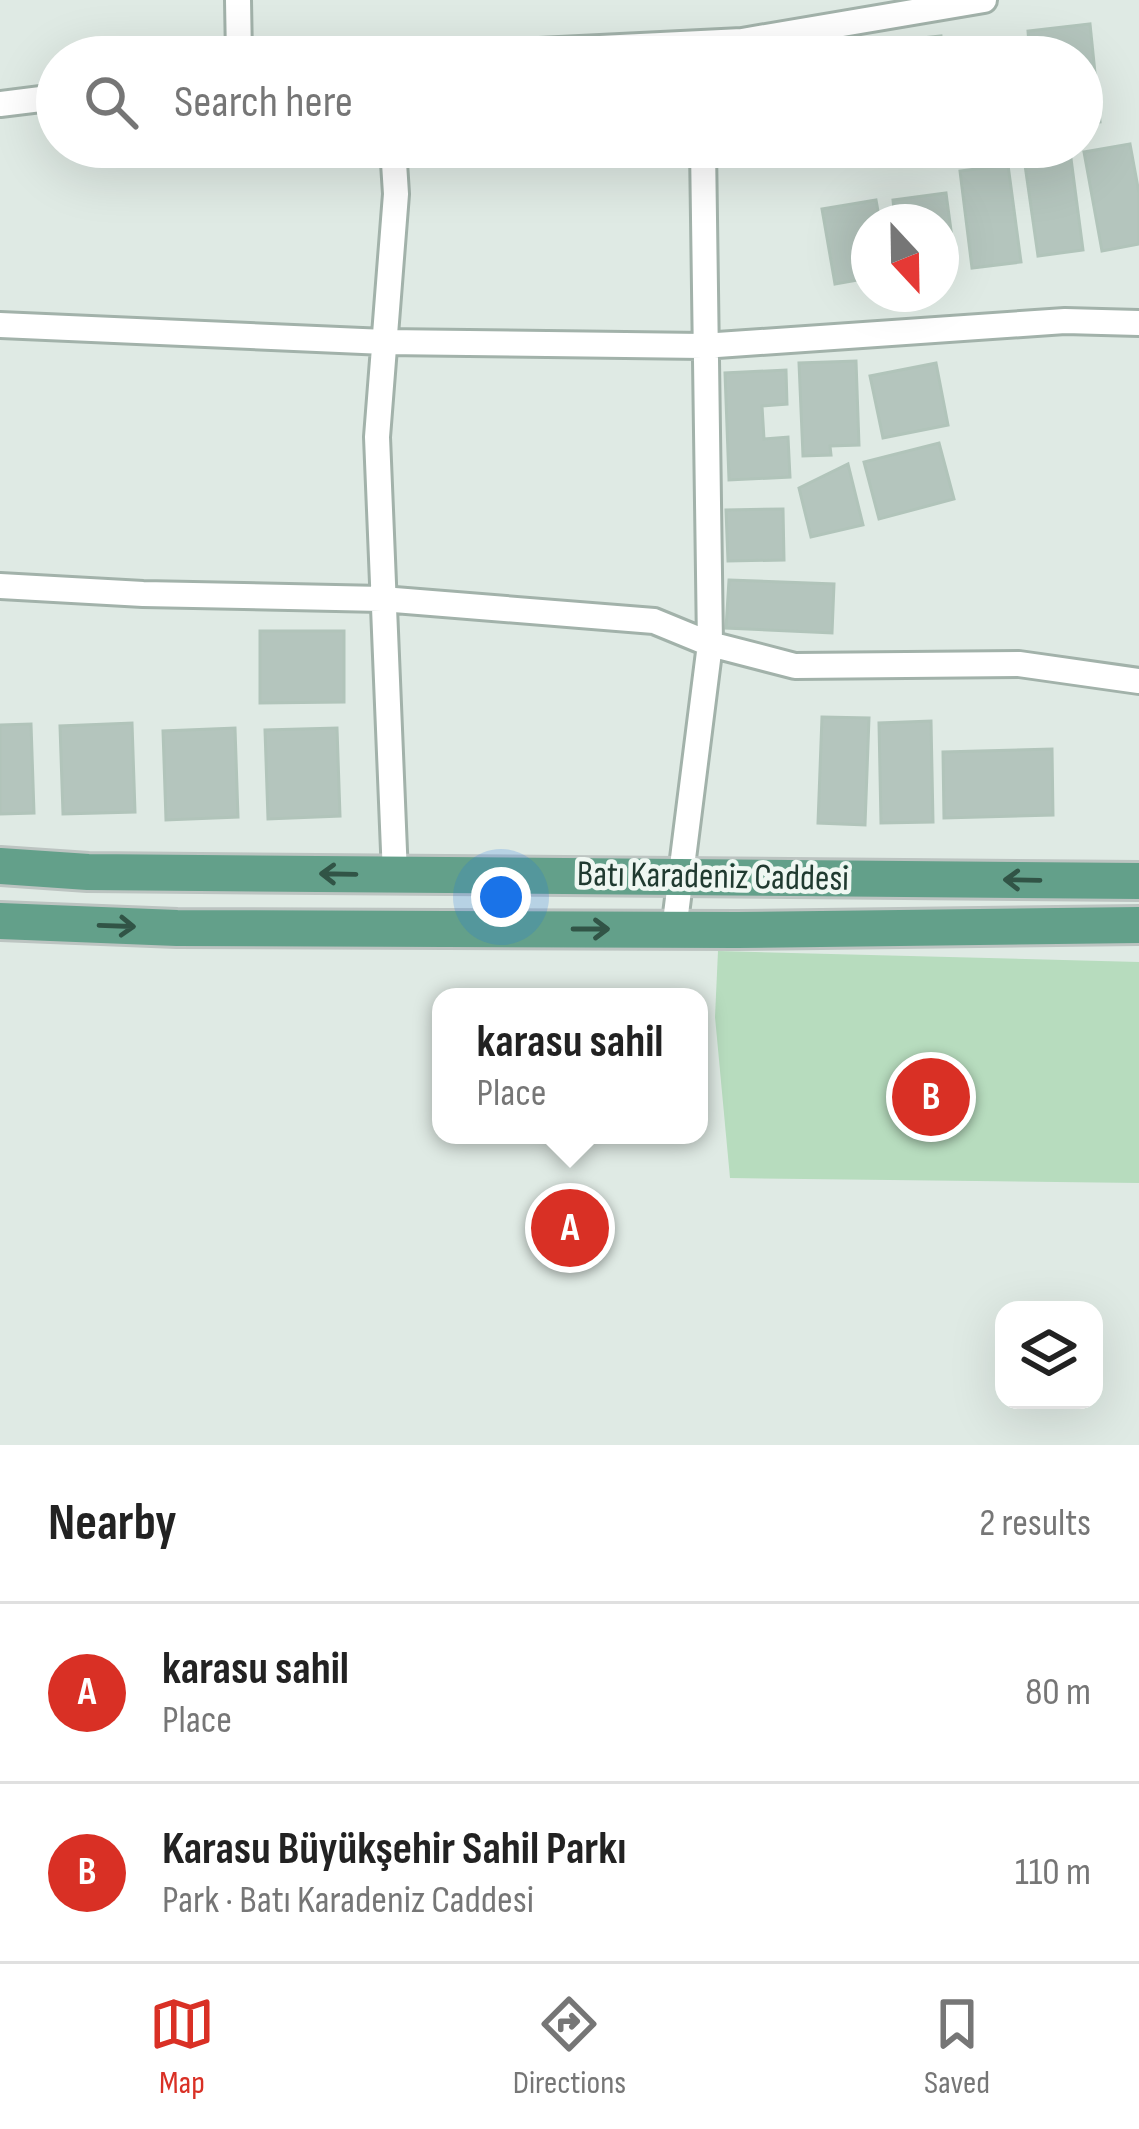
<!DOCTYPE html>
<meta charset="utf-8">
<style>
body{margin:0;font-family:"Sofia Sans Condensed",sans-serif;background:#f2f2f2;color:#222}
.controls{position:absolute;right:36px;bottom:36px;display:grid;overflow:hidden;border-radius:24px;box-shadow:0 12px 48px #0002}
.controls button{width:108px;height:108px;display:grid;place-items:center;padding:0;border:0;border-bottom:3px solid #e0e0e0;background:#fff;color:#222;font:60px sans-serif}
.compass{position:absolute;left:851px;top:204px;width:108px;height:108px;border-radius:50%;background:#fff;box-shadow:0 12px 48px #0002;rotate:158deg}
.you{position:absolute;left:501px;top:897px;width:42px;height:42px;margin:-30px;border:9px solid #fff;border-radius:50%;background:#1a73e8;box-shadow:0 0 0 18px #1a73e833}
.badge{display:grid;place-items:center;width:78px;height:78px;border-radius:50%;background:#d93025;color:#fff;font-size:39px;font-weight:700}
.pin{position:absolute;translate:-50% -50%;border:6px solid #fff;box-shadow:0 3px 12px #0006}
.popup{position:absolute;left:432px;top:988px;width:276px;height:156px;box-sizing:border-box;display:grid;place-content:center;border-radius:24px;background:#fff;filter:drop-shadow(0 3px 9px #0005);font-size:39px;white-space:nowrap;color:#767676}
.popup b{font-size:45px;color:#222}
.popup::after{content:'';position:absolute;left:50%;top:100%;margin-left:-24px;border:24px solid transparent;border-top-color:#fff}
.list{margin:0;padding:0;list-style:none}
h2{display:flex;justify-content:space-between;align-items:center;height:156px;margin:0;padding:0 48px;font-size:51px}
h2 small{font-size:39px;font-weight:400;color:#767676}
.list li{display:grid;grid-template-columns:78px 1fr auto;gap:36px;align-items:center;box-sizing:border-box;height:180px;padding:0 48px;border-top:3px solid #e0e0e0}
.list b{display:block;font-size:45px;white-space:nowrap}
.list p{margin:0;font-size:39px;white-space:nowrap;color:#767676}
.list em{font-size:39px;font-style:normal;color:#767676}
.icon{flex:none;width:66px;height:66px;fill:none;stroke:currentColor;stroke-width:2;stroke-linecap:round;stroke-linejoin:round}
.map{position:relative;flex:none;width:1139px;height:1445px;overflow:hidden}
.search{position:absolute;background:#fff;box-shadow:0 12px 48px #0002;left:36px;right:36px;top:36px;height:132px;display:flex;align-items:center;gap:30px;box-sizing:border-box;padding:0 42px;border-radius:66px;color:#767676;font-size:45px}
.sheet{height:516px;background:#fff}
nav{display:flex;justify-content:space-around;align-items:center;box-sizing:border-box;height:168px;border-top:3px solid #e0e0e0;background:#fff;font-size:33px;color:#767676}
nav a{display:grid;justify-items:center;gap:6px}
nav .on{color:#d93025}
.map>svg:first-child{display:block}
.green{fill:#b7dcbe}
.building{fill:#b4c5bd;stroke:#b1c4ba;stroke-width:3}
.lines{fill:none;stroke-linecap:round;stroke-linejoin:round}
.street-casing{stroke:#a2b2aa;stroke-width:30}
.primary-casing{stroke:#bcc4c1;stroke-width:42}
.street{stroke:#fff;stroke-width:24}
.primary{stroke:#63a08a;stroke-width:36}
.oneway{stroke:#315446}
.labels{text-anchor:middle;dominant-baseline:central;stroke-width:9;stroke-linejoin:round;paint-order:stroke}
.street-label{font-size:36px;fill:#203a30;stroke:#eff7f2}
</style>
<div class="map">
<svg width="1139" height="1445" viewBox="0 0 1139 1445">
<rect width="100%" height="100%" fill="#dfeae4"/>
<!-- green -->
<path class="green" d="M718 951 1139 962V1183L730 1178 715 1017Z"/>
<!-- building -->
<path class="building" d="M1090 24 1100 122 1082 124V57H1030L1028 31Z
M941 36 943 57H900L905 40Z
M1011 40 1013 57H965L963 44Z
M882 43 884 57H831L830 51Z
M1130 144 1139 193V244L1102 251 1084 152Z
M766 147H827L828 152 768 162Z
M842 147H895L896 150 844 158Z
M1070 151 1083 250 1038 256 1024 158Z
M1008 165 1021 262 972 268 960 171Z
M946 193 956 268 941 270V222H895L893 200Z
M876 200 880 222H869V278L835 284 822 209Z
M856 361 859 445 830 446 831 455 803 456 799 363Z
M936 363 948 425 883 438 870 376Z
M786 370 787 404 762 406 764 439 788 437 790 477 729 480 725 373Z
M939 443 954 499 879 519 864 462Z
M848 464 863 525 811 537 799 488Z
M783 509 784 560 728 561 726 510Z
M729 580 834 584 832 633 726 628Z
M260 631H344V702L260 703Z
M822 717 869 718 865 825 818 823Z
M931 721 933 822 881 823 879 723Z
M132 723 135 812 63 814 60 726Z
M31 724 34 813 0 814V725Z
M235 728 238 817 166 820 163 731Z
M337 728 340 816 268 819 265 730Z
M1052 749 1053 815 944 818 943 752Z"/>
<g class="lines">
<defs>
<path id="street" d="M238 0 239 57
M414 57 742 41 984 0
M0 104 57 97
M393 147 396 194 377 437 395 875
M0 325 385 342 703 346 1065 321 1139 323
M0 586 143 594 382 599 654 621 710 644 795 666 1019 664 1139 681
M674 930 710 644 703 147"/>
<path id="primary" d="M0 866 88 872 1139 881
M0 921 177 928 737 930 1139 925"/>
</defs>
<!-- street casing -->
<use href="#street" class="street-casing"/>
<!-- primary casing -->
<use href="#primary" class="primary-casing"/>
<!-- street -->
<use href="#street" class="street"/>
<!-- primary -->
<use href="#primary" class="primary"/>
</g>
<!-- one-way arrows -->
<defs><path id="oneway-shaft" d="M-6 0H5M1.5-3L5.5 0L1.5 3" fill="none" stroke-width="1.6" stroke-linecap="round" stroke-linejoin="round" transform="scale(3)"/></defs>
<g class="oneway">
<use href="#oneway-shaft" transform="translate(338 874) rotate(-179)"/>
<use href="#oneway-shaft" transform="translate(1022 880) rotate(-179)"/>
<use href="#oneway-shaft" transform="translate(117 926) rotate(2)"/>
<use href="#oneway-shaft" transform="translate(591 929)"/>
</g>
<g class="labels">
<!-- street labels -->
<g class="street-label">
<text transform="translate(713 877) rotate(1)">Batı Karadeniz Caddesi</text>
</g>
</g>
</svg>
<div class="controls">
<button><svg class="icon" aria-label="layers" viewBox="0 0 24 24"><path d="M12 4l9 5-9 5-9-5zM3 14l9 5 9-5"/></svg></button>
</div>
<svg class="compass" viewBox="-18 -18 36 36"><path d="M0-13l5 13h-10z" fill="#e53935"/><path d="M0 13l5-13h-10z" fill="#767676"/></svg>
<div class="you"></div>
<div class="pin badge" style="left:570px;top:1228px">A</div>
<div class="popup"><b>karasu sahil</b>Place</div>
<div class="pin badge" style="left:931px;top:1097px">B</div>
<div class="search"><svg class="icon" aria-label="search" viewBox="0 0 24 24"><circle cx="10" cy="10" r="6"/><path d="M15 15l6 6"/></svg>Search here</div>
</div>
<section class="sheet">
<h2>Nearby<small>2 results</small></h2>
<ul class="list">
<li><span class="badge">A</span><div><b>karasu sahil</b><p>Place</p></div><em>80 m</em></li>
<li><span class="badge">B</span><div><b>Karasu Büyükşehir Sahil Parkı</b><p>Park · Batı Karadeniz Caddesi</p></div><em>110 m</em></li>
</ul>
</section>
<nav>
<a class="on"><svg class="icon" aria-label="map" viewBox="0 0 24 24"><path d="M3 6l6-2 6 2 6-2v14l-6 2-6-2-6 2zM9 4v14M15 6v14"/></svg>Map</a>
<a><svg class="icon" aria-label="directions" viewBox="0 0 24 24"><path d="M12 3l9 9-9 9-9-9zM9 14v-3h6M13 9l2 2-2 2"/></svg>Directions</a>
<a><svg class="icon" aria-label="saved" viewBox="0 0 24 24"><path d="M7 4h10v16l-5-4-5 4z"/></svg>Saved</a>
</nav>
